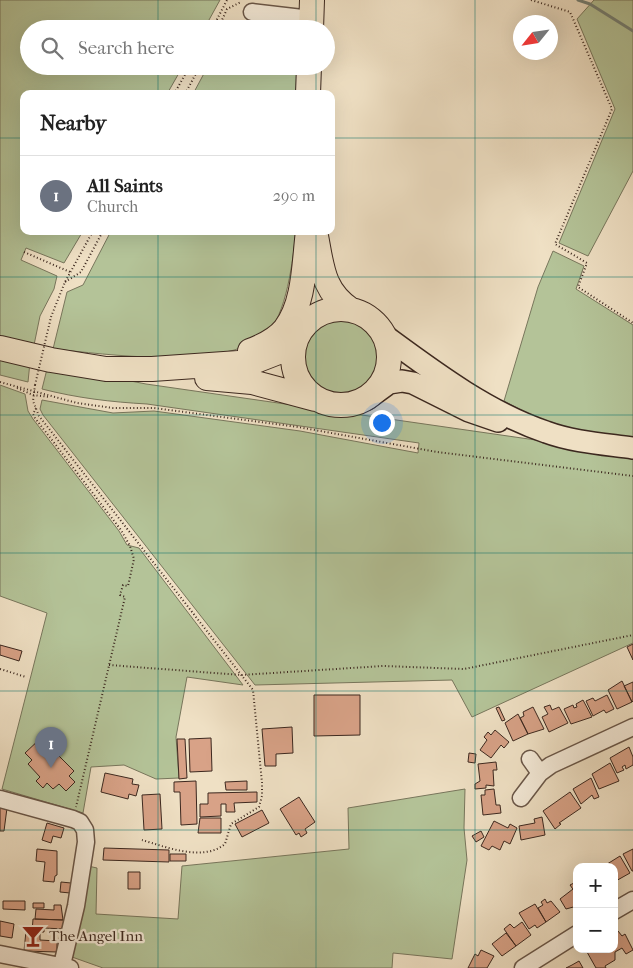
<!DOCTYPE html>
<meta charset="utf-8">
<style>
body{margin:0;font-family:"IM FELL French Canon",serif;background:#f6f6f6;color:#222}
.controls{position:absolute;right:15px;bottom:15px;display:grid;overflow:hidden;border-radius:10px;box-shadow:0 5px 20px #0002}
.controls button{width:45px;height:45px;display:grid;place-items:center;padding:0;border:0;border-bottom:1px solid #e0e0e0;background:#fff;color:#222;font:25px sans-serif}
.compass{position:absolute;left:513px;top:15px;width:45px;height:45px;border-radius:50%;background:#fff;box-shadow:0 5px 20px #0002;rotate:240deg}
.you{position:absolute;left:381px;top:422px;width:18px;height:18px;margin:-12px;border:4px solid #fff;border-radius:50%;background:#1a73e8;box-shadow:0 0 0 8px #1a73e833}
.badge{display:grid;place-items:center;width:32px;height:32px;border-radius:50%;background:#8f2418;color:#fff;font-size:16px;font-weight:700}
.pin{position:absolute;translate:-50% -41px;filter:drop-shadow(0 1px 2px #0008)}
.pin::after{content:'';position:absolute;top:26px;width:18px;height:15px;background:inherit;clip-path:polygon(0 0,100% 0,50% 100%)}
.list{margin:0;padding:0;list-style:none}
h2{display:flex;justify-content:space-between;align-items:center;height:65px;margin:0;padding:0 20px;font-size:21px}
h2 small{font-size:16px;font-weight:400;color:#767676}
.list li{display:grid;grid-template-columns:32px 1fr auto;gap:15px;align-items:center;box-sizing:border-box;height:80px;padding:0 20px;border-top:1px solid #e0e0e0}
.list b{display:block;font-size:19px;white-space:nowrap}
.list p{margin:0;font-size:16px;white-space:nowrap;color:#767676}
.list em{font-size:16px;font-style:normal;color:#767676}
.icon{flex:none;width:28px;height:28px;fill:none;stroke:currentColor;stroke-width:2;stroke-linecap:round;stroke-linejoin:round}
.map{position:relative;flex:none;width:633px;height:968px;overflow:hidden}
.search{position:absolute;background:#fff;box-shadow:0 5px 20px #0002;left:20px;top:20px;width:315px;height:55px;display:flex;align-items:center;gap:12px;box-sizing:border-box;padding:0 18px;border-radius:28px;color:#767676;font-size:19px}
.panel{position:absolute;background:#fff;box-shadow:0 5px 20px #0002;left:20px;top:90px;width:315px;height:145px;border-radius:10px}
.map>svg:first-child{display:block}
.green{fill:#b4c398;stroke:#78765c}
.lines{fill:none;stroke-linecap:round;stroke-linejoin:round}
.stream{stroke:#748177;stroke-width:3}
.building{fill:#d8a287;stroke:#3c281f}
.minor-casing{stroke:#695648;stroke-width:19}
.major-casing{stroke:#3c281f;stroke-width:24}
.highway-casing{stroke:#3c281f;stroke-width:26}
.path{stroke:#3c281f;stroke-width:2;stroke-dasharray:1 2.5;stroke-linecap:butt}
.minor{stroke:#f5ebd9;stroke-width:16}
.major{stroke:#efe0c4;stroke-width:21}
.highway{stroke:#efe0c4;stroke-width:24}
.path-bridge{stroke:#3c281f;stroke-width:2;stroke-dasharray:1 2.5;stroke-linecap:butt}
.grid{fill:none;stroke:#0f766e;stroke-width:1;stroke-opacity:0.55}
.labels{text-anchor:middle;dominant-baseline:central;stroke-width:4.5;stroke-linejoin:round;paint-order:stroke}
.poi-label{font-size:15px;fill:#3c281f;stroke:#f5ebd9;text-anchor:start}
</style>
<div class="map">
<svg width="633" height="968" viewBox="0 0 633 968">
<rect width="100%" height="100%" fill="#efe0c4"/>
<filter id="stains"><feTurbulence type="fractalNoise" baseFrequency=".004" numOctaves="4"/><feColorMatrix values="0 0 0 0 .2 0 0 0 0 .09 0 0 0 0 .02 0 0 0 .5 -.17"/></filter>
<radialGradient id="worn" r=".72"><stop offset=".6" stop-color="#630" stop-opacity="0"/><stop offset="1" stop-color="#630" stop-opacity=".3"/></radialGradient>
<!-- green -->
<path class="green" d="M0 0H220L204 29H29V66H183L167 94H24V231H83L64 263 26 248 21 260 57 276 54 289 40 316 34 345 0 337Z
M594 0H633V171L588 256 559 243 615 109 577 19Z
M234 21 289 28 290 29H229Z
M208 66H299L296 94H193Z
M111 231H296C293 258 287 317 265 335 222 371 106 354 53 349L67 292 83 285Z
M553 251 584 266 576 289 633 325V440L558 430 504 401 538 287Z
M299 357a39 39 0 1 1 78 0a39 39 0 1 1-78 0Z
M0 355 30 362 28 382 0 375Z
M48 365 146 384 633 454V643L472 717 452 680 255 685 43 415 40 409 42 400 113 413 154 411 300 431 418 453 419 443 147 404C111 402 77 398 42 389Z
M0 385 25 394 28 411 33 419 119 531 127 545 139 548 243 685 187 677 176 737 179 778 156 779 124 765 91 767 83 813 2 789 47 613 0 596Z
M465 789 464 828 467 860 452 959 393 953 392 968H103L72 957 88 866 97 868 96 914 178 919 182 866 349 849 348 808Z"/>
<g class="lines">
<!-- stream -->
<path class="stream" d="M578 0 590 4 633 31"/>
</g>
<!-- building -->
<path class="building" d="M633 644V660L627 647Z
M0 645 22 651 19 661 0 655Z
M622 681 632 702 617 709 608 690Z
M633 682V701L632 702 624 686Z
M314 695H360V735L314 736Z
M607 695 614 709 606 713 604 710 593 716 586 701 593 698 595 701Z
M583 700 592 717 571 724 564 709 573 705 574 708 577 707 576 704Z
M550 705 552 710 559 707 568 723 549 732 542 717 548 714 544 707Z
M499 707 505 720 502 721 496 708Z
M533 707 544 729 528 734 520 718 524 716 523 712Z
M518 714 528 734 513 741 505 723Z
M292 727 293 753 276 754V766H265L262 729Z
M495 730 509 742 504 748 501 745 491 758 480 750 487 740 484 737 488 732 491 735Z
M41 738 74 771 69 776 75 782 66 791 59 784 53 789 47 783 43 788 36 781 40 777 28 764 32 760 25 753Z
M211 738 212 771 190 772 189 739Z
M177 739H185L187 778 179 779Z
M629 747 633 757V765L626 769 625 765 622 767 624 770 617 773 610 758Z
M469 753 476 754 475 763 468 762Z
M496 762 497 770H493L494 786 486 785V788L475 789V784L480 781 478 764Z
M610 763 619 781 599 789 592 774Z
M105 773 133 779 132 784 139 785 136 796 129 794 128 799 101 792Z
M591 778 599 797 594 799 592 795 581 804 573 789Z
M196 781 197 824 181 825 180 792H174V782Z
M247 781V790H226L225 782Z
M494 789 496 805H500L501 813 483 815 481 795H485V790Z
M257 792V802L234 803 235 812H226V804H221V816L200 817V804H208V793Z
M570 792 581 808 559 823 561 824 555 829 543 811Z
M160 794 162 829 144 830 142 795Z
M299 797 315 822 305 829 307 833 301 837 299 833 296 835 280 809Z
M0 807 7 808 4 831H0Z
M262 810 269 823 242 837 235 824Z
M542 817 545 835 521 840 519 826 535 823 534 819Z
M200 818H221V833H198Z
M494 821 508 828 510 824 517 828 510 844 504 841 500 850 492 846 489 850 481 846Z
M47 823 64 828 61 838 53 836 51 843 42 840Z
M481 831 484 837 476 842 472 836Z
M104 848 169 850V862L103 860Z
M37 849 57 851V875L55 876 54 882 43 881 45 862 36 861Z
M633 849V871H632L623 854Z
M170 854H186V861H170Z
M620 856 630 873 614 882V867L604 866Z
M128 872H140V889H128Z
M61 882 71 883 70 893 60 892Z
M576 882 577 884V895L570 885Z
M573 889 577 895V906L566 909 560 899Z
M545 899 547 903 551 901 560 912 546 922 538 908 543 905 541 902Z
M3 901H25V910L3 909Z
M33 903H44V908H33Z
M535 904 546 922 537 928 535 925 529 929 519 913Z
M54 905H61L63 920 35 919 36 909 54 910Z
M33 919 65 920 64 929 44 928V932H40V940L57 941V952L24 951 26 931 32 932Z
M0 921 14 924 12 938 0 936Z
M522 922 531 935 516 946 504 929 510 924 514 928Z
M618 931 622 936 625 934 633 950 626 954 622 948 615 952V960L605 966 606 968H596L587 952 591 949H614V933Z
M506 933 516 946 502 956 492 944Z
M481 950 494 956 487 968H468L475 954 478 956Z
M579 961 583 968H566L572 965Z"/>
<g class="lines">
<defs>
<path id="minor" d="M252 12 311 19
M530 759 540 773
M521 798 540 773 551 765 633 727
M0 799 73 819 80 822 85 830 86 842 76 906 62 965
M614 911 633 900
M0 954 70 968
M523 968 577 934"/>
<path id="major" d="M385 336C434 372 487 412 546 432 573 442 604 444 633 448
M367 399 389 383 402 381 413 383 469 411 498 421"/>
<path id="highway" d="M311 29 312 0
M308 94 309 66
M315 231C322 264 321 290 351 310
M293 357a48 48 0 1 1 96 0a48 48 0 1 1-96 0Z
M0 348 51 360 106 369H152L253 362 294 346
M250 351C263 346 276 340 285 329 305 303 304 262 308 231
M207 378 252 382 315 399"/>
</defs>
<!-- minor casing -->
<use href="#minor" class="minor-casing"/>
<!-- major casing -->
<use href="#major" class="major-casing"/>
<!-- highway casing -->
<use href="#highway" class="highway-casing"/>
<!-- path -->
<path class="path" d="M531 0 570 12 612 109 555 244 587 263 578 287 633 323
M212 29 227 0
M218 29 227 9 241 2
M174 94 190 66
M185 94 200 66
M24 252 70 272
M65 282 81 272 103 231
M51 317 65 282 93 231
M0 382 77 403 113 408H154L298 427 437 452 633 476
M35 385 33 401 39 416 253 690 262 783V796L259 807 231 824 225 844C203 862 166 847 142 840
M17 388 33 395 50 397
M36 408 33 414 35 418 121 530 130 546 134 559 128 586 123 585 120 595 125 597 76 807
M109 665 241 675 383 666 464 669 633 635
M0 669 26 677"/>
<!-- minor -->
<use href="#minor" class="minor"/>
<!-- major -->
<use href="#major" class="major"/>
<!-- highway -->
<use href="#highway" class="highway"/>
<!-- path-bridge -->
<path class="path-bridge" d="M35 385 51 317"/>
</g>
<!-- grid -->
<path class="grid" d="M158 0V29M316 0V29M475 0V968M158 66V94M316 66V94M0 138H24M331 138H633M158 231V968M316 231V968M0 277H633M0 415H633M0 553H633M0 691H633M0 830H633"/>
<!-- icons -->
<defs>
<symbol id="bar-bare" viewBox="-9 -9 18 18"><path d="M-6-5H6L.8 .8V4.5H3.5V6h-7V4.5H-.8V.8Z" fill="#8f2418" stroke="#f5ebd9" stroke-width="2.5" paint-order="stroke"/></symbol>
</defs>
<g fill-rule="evenodd">
<use href="#bar-bare" x="17" y="920" width="32" height="32"/>
</g>
<g class="labels">
<!-- poi labels -->
<g class="poi-label">
<text x="49" y="936">The Angel Inn</text>
</g>
</g>
<rect width="100%" height="100%" filter="url(#stains)"/>
<rect width="100%" height="100%" fill="url(#worn)"/>
</svg>
<div class="controls">
<button>+</button>
<button>−</button>
</div>
<svg class="compass" viewBox="-18 -18 36 36"><path d="M0-13l5 13h-10z" fill="#e53935"/><path d="M0 13l5-13h-10z" fill="#767676"/></svg>
<div class="you"></div>
<div class="pin badge" style="left:51px;top:768px;background:#6b7280">1</div>
<div class="search"><svg class="icon" aria-label="search" viewBox="0 0 24 24"><circle cx="10" cy="10" r="6"/><path d="M15 15l6 6"/></svg>Search here</div>
<section class="panel">
<h2>Nearby<small></small></h2>
<ul class="list">
<li><span class="badge" style="background:#6b7280">1</span><div><b>All Saints</b><p>Church</p></div><em>290 m</em></li>
</ul>
</section>
</div>
